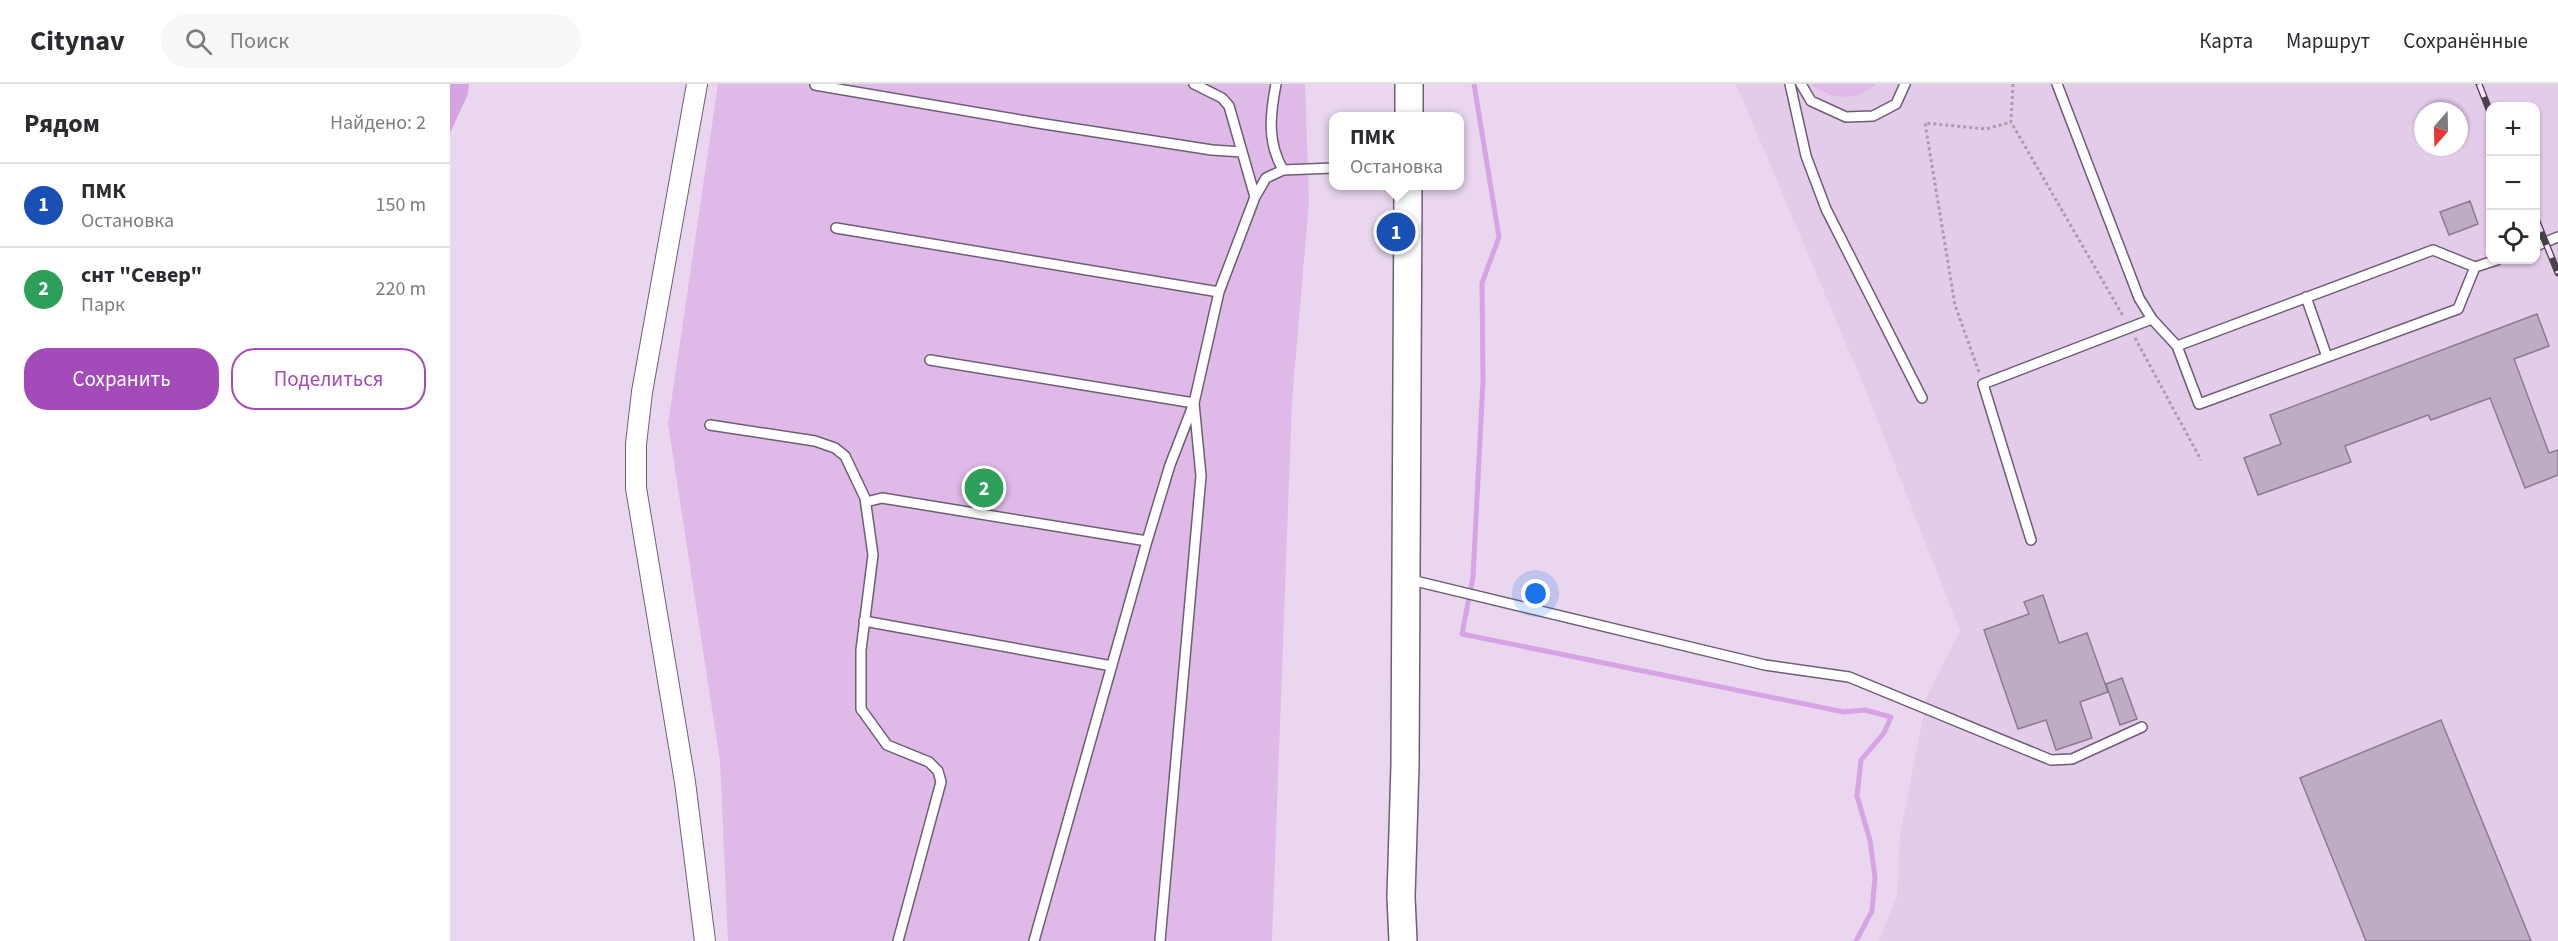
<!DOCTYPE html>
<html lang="ru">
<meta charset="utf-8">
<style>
body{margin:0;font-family:"Source Sans 3",sans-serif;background:#f7f7f7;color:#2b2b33}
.controls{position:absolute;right:18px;top:18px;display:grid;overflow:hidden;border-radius:12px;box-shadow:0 2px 4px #0004}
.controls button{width:54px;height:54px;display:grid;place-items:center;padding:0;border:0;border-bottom:2px solid #e1e1e2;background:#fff;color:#2b2b33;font:30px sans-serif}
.compass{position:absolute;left:1964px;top:18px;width:54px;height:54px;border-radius:50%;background:#fff;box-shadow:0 2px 4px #0004;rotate:200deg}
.you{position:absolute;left:1086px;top:510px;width:21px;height:21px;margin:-15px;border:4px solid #fff;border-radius:50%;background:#1a73e8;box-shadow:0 0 0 9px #1a73e833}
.badge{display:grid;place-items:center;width:39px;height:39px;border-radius:50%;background:#a24bb9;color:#fff;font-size:20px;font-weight:700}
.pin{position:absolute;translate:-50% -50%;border:3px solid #fff;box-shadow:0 2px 6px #0006}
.popup{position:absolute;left:879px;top:28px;width:135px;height:78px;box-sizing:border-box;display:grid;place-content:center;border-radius:12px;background:#fff;filter:drop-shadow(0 2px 4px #0005);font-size:20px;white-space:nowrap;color:#7c7c81}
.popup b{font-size:22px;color:#2b2b33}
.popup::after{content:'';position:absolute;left:50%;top:100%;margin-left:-12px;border:12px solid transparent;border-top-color:#fff}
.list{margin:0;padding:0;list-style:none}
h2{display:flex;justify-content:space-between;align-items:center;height:78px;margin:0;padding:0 24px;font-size:26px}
h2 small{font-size:20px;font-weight:400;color:#7c7c81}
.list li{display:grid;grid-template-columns:39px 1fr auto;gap:18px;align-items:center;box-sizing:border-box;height:84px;padding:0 24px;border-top:2px solid #e1e1e2}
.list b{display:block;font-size:22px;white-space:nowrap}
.list p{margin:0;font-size:20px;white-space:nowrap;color:#7c7c81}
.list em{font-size:20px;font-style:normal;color:#7c7c81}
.actions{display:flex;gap:12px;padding:18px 24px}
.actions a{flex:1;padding:14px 0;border:2px solid #a24bb9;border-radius:24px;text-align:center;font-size:21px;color:#a24bb9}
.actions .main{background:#a24bb9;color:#fff}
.icon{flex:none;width:33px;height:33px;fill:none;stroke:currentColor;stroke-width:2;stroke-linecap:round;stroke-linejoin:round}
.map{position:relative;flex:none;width:2108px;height:857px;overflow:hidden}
header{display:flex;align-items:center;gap:36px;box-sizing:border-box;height:84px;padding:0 30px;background:#fff;border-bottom:2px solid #e1e1e2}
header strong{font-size:28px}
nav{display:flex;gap:33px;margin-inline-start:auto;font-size:21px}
.search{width:420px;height:54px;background:#f7f7f7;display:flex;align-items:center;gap:15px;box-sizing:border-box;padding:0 21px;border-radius:33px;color:#7c7c81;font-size:22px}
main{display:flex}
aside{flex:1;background:#fff}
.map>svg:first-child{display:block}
.built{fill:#e3cbea;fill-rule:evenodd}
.green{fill:#dfbae9}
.water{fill:#d6a4e4}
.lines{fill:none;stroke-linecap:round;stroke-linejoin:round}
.stream{stroke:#d6a4e4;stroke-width:5}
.building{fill:#beacc4;stroke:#8c7b91;stroke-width:1.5}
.lane-casing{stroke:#6e5e73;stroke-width:12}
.street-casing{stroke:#6e5e73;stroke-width:22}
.secondary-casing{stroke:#6e5e73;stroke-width:30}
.path{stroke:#aa9bae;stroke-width:3;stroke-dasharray:3 3;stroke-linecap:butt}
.lane{stroke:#fff;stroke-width:9}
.street{stroke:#fff;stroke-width:20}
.secondary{stroke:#fff;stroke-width:27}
.rail-casing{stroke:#4a414c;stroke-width:7}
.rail{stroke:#f7e4fd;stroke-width:4.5;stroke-dasharray:14;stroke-linecap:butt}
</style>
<header>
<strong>Citynav</strong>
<div class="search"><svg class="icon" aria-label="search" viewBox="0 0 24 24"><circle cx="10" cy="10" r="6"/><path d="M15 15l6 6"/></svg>Поиск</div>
<nav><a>Карта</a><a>Маршрут</a><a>Сохранённые</a></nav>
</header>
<main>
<aside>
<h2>Рядом<small>Найдено: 2</small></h2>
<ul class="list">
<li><span class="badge" style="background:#1a4fb4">1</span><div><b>ПМК</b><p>Остановка</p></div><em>150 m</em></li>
<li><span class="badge" style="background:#2e9e5b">2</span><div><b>снт &quot;Север&quot;</b><p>Парк</p></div><em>220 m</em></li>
</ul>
<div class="actions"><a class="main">Сохранить</a><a>Поделиться</a></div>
</aside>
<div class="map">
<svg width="2108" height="857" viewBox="0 0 2108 857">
<rect width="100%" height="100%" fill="#ead7ef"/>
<!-- built -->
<path class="built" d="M1286 0H2108V857H1429L1447 811 1450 751 1477 612 1510 547 1416 307ZM2040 22H2086V176H2040ZM1973 27H2009V63H1973Z"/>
<!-- green -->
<path class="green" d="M268 0H855L859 118 842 317 822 857H278L270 677 218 340Z
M1361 0H1426C1406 18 1381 16 1361 0Z"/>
<!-- water -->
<path class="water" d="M0 0H19L18 10 0 49Z"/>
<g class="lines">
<!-- stream -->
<path class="stream" d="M1024 0 1049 153 1032 199 1033 297 1023 493 1012 550 1394 628 1415 626 1441 633 1434 649 1411 676 1407 712 1420 756 1425 793 1422 827 1406 857"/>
</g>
<!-- building -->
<path class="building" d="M2020 117 2028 140 1999 151 1990 128Z
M2087 230 2099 262 2064 275 2099 369 2108 366V391L2075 404 2040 314 1981 336 1978 331 1895 362 1901 378 1808 411 1794 374 1831 360 1820 331Z
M1593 511 1609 559 1637 549 1658 608 1630 618 1642 654 1606 666 1596 636 1568 645 1534 546 1579 530 1574 518Z
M1672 594 1687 635 1670 641 1656 600Z
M1991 636 2081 857H1916L1850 694Z"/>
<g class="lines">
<defs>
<path id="lane" d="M744 0 772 14 779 22 805 113
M826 0C820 31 817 58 833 86
M1340 0 1356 72 1376 125 1472 314
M1351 0 1361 17 1396 33 1423 32 1446 20 1455 0
M1607 0 1689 214 1702 235 1727 262 1749 320 2008 225 2025 183
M365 1 588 39 762 66 792 68
M386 144 769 208
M2086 162 2108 153
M1856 213 1877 273
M1727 262 1983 166 2025 183 2047 176
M480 276 744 319 751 392 710 857
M260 341 365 357 385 364 395 372 415 414 423 471 411 566V625L437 661 479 678 488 687 491 698 448 857
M416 418 432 414 697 457
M1581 456 1533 300 1702 235
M957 495 1315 581 1399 593 1601 676 1622 675 1692 643
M414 537 662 582
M584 857 697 457 720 381 744 319 769 208 805 113 816 94 833 86 883 84"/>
<path id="street" d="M247 0 192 308 186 360V404L235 698 255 857"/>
<path id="secondary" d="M959 33V0
M953 857 951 813 955 681 958 102"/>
</defs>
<!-- lane casing -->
<use href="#lane" class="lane-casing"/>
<!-- street casing -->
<use href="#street" class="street-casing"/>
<!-- secondary casing -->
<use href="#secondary" class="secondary-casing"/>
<!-- path -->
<path class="path" d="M1563 0 1561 38 1673 232
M1685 254 1751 376
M1529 288 1505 221 1475 39 1536 45 1561 38"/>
<!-- lane -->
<use href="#lane" class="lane"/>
<!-- street -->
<use href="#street" class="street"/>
<!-- secondary -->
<use href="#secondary" class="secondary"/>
<defs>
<path id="rail" d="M2029 0 2040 28
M2086 135 2108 189"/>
</defs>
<!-- rail casing -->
<use href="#rail" class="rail-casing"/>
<!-- rail -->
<use href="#rail" class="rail"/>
</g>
</svg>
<div class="controls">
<button>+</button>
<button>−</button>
<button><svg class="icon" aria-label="locate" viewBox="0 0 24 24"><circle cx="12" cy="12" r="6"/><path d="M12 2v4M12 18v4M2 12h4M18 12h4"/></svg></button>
</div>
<svg class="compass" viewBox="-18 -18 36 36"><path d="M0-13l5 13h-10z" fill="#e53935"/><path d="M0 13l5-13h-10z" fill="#7c7c81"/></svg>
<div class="you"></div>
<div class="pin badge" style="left:946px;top:148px;background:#1a4fb4">1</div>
<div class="popup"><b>ПМК</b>Остановка</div>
<div class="pin badge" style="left:534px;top:404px;background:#2e9e5b">2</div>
</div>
</main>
